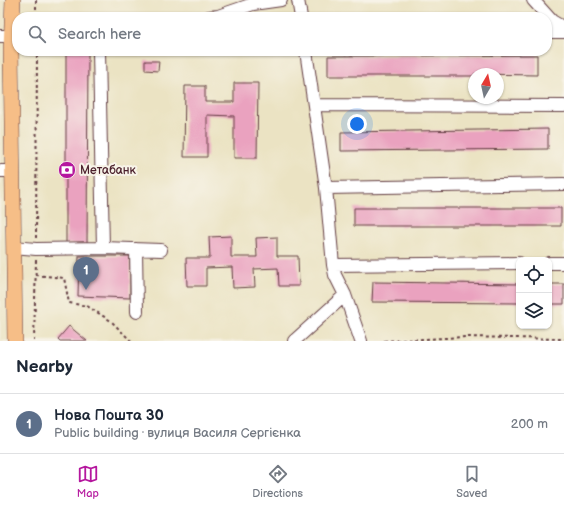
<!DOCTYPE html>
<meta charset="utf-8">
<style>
body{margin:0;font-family:"Balsamiq Sans",sans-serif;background:#f2f2f3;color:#1f2937}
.controls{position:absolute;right:12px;bottom:12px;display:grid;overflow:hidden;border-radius:8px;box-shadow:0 1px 3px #0004}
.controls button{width:36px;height:36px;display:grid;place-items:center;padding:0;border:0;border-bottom:1px solid #e0e1e3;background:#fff;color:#1f2937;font:20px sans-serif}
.compass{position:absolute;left:468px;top:68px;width:36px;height:36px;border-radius:50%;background:#fff;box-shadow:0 1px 3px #0004;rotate:9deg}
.you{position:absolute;left:357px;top:124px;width:14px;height:14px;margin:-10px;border:3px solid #fff;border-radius:50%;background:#1a73e8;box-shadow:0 0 0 6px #1a73e833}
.badge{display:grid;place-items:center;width:26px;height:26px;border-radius:50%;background:#b5179e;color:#fff;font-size:13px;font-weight:700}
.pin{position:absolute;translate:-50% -33px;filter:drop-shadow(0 1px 2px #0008)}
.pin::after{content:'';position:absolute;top:21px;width:14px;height:12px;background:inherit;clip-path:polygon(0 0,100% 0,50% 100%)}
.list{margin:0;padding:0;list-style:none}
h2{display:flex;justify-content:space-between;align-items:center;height:52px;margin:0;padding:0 16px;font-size:17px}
h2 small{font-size:13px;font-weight:400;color:#747a83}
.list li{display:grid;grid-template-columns:26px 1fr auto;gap:12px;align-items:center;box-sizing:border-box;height:60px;padding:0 16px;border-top:1px solid #e0e1e3}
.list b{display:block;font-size:15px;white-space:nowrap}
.list p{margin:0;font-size:13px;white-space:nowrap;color:#747a83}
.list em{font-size:13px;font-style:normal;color:#747a83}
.icon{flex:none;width:22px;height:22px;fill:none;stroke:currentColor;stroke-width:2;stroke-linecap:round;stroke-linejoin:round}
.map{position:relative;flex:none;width:564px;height:341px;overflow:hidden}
.search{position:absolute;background:#fff;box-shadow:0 1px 3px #0004;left:12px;right:12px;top:12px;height:44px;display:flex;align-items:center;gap:10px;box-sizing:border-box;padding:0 14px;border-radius:16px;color:#747a83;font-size:15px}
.sheet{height:112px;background:#fff}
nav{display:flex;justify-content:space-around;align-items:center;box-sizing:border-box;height:56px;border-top:1px solid #e0e1e3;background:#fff;font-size:11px;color:#747a83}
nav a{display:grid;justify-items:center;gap:2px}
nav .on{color:#b5179e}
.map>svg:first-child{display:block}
.building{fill:#eaa2bf}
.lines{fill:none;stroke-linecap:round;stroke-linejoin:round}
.minor-casing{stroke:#623c42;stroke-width:14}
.major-casing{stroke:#623c42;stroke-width:16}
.path{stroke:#623c42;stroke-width:2;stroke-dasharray:3 3;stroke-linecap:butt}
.minor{stroke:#fff;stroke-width:12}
.major{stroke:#f6be87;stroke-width:15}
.labels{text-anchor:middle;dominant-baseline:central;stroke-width:4;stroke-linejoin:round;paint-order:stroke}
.poi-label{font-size:12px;fill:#4a1f2b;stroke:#f7f3e8;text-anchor:start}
</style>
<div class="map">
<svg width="564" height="341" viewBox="0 0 564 341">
<rect width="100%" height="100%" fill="#f7f3e8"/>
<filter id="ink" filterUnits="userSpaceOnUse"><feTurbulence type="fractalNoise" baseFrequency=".025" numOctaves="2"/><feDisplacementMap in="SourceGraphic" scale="8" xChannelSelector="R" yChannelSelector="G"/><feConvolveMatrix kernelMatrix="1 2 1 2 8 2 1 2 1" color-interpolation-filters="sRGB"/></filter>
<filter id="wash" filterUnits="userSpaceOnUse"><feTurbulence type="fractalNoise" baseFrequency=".012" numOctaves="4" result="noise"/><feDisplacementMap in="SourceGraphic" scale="16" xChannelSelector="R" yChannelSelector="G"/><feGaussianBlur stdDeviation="0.9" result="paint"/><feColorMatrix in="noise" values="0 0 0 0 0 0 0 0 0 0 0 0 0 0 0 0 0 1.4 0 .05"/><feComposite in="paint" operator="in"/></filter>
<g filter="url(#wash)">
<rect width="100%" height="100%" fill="#ebe3c3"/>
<g id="blocks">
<!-- building -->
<path class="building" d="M66 51H88L87 244H66Z
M537 55V75L474 74V76H328V56Z
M145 61H159L158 71 145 70Z
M234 83H258L257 158H234V116L207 115V157H184L185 86H205V102H234Z
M548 129V149L341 151V132Z
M354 208H561V226H354Z
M231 236V257H257L256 238 277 237V256H298L299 286H279L278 268 254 269 255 287 233 288 232 267 206 268V286H187L186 258H210L209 237Z
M79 256H130V298L78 296Z
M373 282 519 284V303L372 302Z
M549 284H564V304H549Z
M69 326 87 341H60L58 339Z"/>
</g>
</g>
<g filter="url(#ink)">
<use href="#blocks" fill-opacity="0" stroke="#623c42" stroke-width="1"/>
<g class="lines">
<defs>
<path id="minor" d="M298 0 301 17
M533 0 552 21 564 28
M209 17 218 16 253 4 281 0
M547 32H564
M0 36H11
M306 51 326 188 333 265 335 275 345 295 361 341
M314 105 564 106
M0 171H12
M326 188 564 184
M13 247 36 249 103 248 99 51
M103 248 161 250
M136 249 137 312
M549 263H564
M333 265 519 263
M294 341 345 295"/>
<path id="major" d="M13 0 11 49 15 341"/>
</defs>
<!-- minor casing -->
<use href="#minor" class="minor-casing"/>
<!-- major casing -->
<use href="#major" class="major-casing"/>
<!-- path -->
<path class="path" d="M36 0V17
M36 238 37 51
M36 275 64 278 69 303 87 306 111 321 131 341
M34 341 36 260
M384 341 465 337 564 339"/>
<!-- minor -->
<use href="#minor" class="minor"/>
<!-- major -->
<use href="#major" class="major"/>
</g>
</g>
<!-- icons -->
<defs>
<symbol id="bank-disc" viewBox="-11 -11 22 22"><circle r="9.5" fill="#b5179e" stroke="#f7f3e8"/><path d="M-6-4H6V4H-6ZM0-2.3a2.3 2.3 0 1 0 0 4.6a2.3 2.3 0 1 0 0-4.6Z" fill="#fff"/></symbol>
</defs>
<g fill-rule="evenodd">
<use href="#bank-disc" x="57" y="160" width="20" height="20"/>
</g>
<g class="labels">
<!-- poi labels -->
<g class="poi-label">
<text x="80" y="170">Метабанк</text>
</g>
</g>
</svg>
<div class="controls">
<button><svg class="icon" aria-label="locate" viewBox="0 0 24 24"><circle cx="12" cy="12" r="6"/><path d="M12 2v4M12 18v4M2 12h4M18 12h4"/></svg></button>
<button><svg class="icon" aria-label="layers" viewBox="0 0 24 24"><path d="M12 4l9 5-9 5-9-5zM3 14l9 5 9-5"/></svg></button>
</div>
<svg class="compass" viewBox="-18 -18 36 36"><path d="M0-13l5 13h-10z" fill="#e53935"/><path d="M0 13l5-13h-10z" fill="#747a83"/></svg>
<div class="you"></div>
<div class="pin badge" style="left:86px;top:290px;background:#5c6f8a">1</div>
<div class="search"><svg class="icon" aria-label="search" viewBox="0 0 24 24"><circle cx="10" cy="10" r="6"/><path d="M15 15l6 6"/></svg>Search here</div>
</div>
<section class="sheet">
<h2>Nearby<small></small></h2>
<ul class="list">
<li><span class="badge" style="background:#5c6f8a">1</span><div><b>Нова Пошта 30</b><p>Public building · вулиця Василя Сергієнка</p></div><em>200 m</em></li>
</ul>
</section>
<nav>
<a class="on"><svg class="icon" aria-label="map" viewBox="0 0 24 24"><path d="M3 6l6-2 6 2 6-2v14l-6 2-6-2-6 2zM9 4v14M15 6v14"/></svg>Map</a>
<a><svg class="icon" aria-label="directions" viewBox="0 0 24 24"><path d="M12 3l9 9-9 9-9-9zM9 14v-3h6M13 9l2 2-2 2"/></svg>Directions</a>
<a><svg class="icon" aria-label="saved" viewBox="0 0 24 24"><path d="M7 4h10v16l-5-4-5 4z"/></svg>Saved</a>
</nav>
